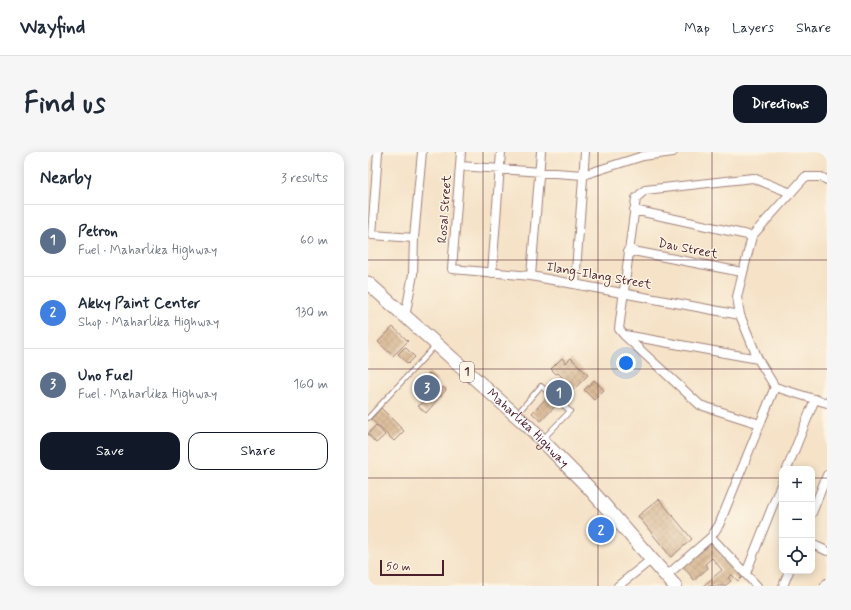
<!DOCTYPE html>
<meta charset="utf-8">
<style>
body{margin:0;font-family:Mynerve,sans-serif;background:#f6f6f7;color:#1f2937}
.controls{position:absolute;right:12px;bottom:12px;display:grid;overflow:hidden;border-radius:8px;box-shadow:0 2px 10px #0003}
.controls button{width:36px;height:36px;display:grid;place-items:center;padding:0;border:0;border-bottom:1px solid #e0e1e3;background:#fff;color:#1f2937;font:20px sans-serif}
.scale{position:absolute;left:12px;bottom:10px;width:64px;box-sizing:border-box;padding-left:4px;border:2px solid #4a1f2b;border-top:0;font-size:11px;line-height:14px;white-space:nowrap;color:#4a1f2b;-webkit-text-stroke:3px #fcf5e5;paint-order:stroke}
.you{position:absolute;left:258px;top:211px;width:14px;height:14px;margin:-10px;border:3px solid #fff;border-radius:50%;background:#1a73e8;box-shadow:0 0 0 6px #1a73e833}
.badge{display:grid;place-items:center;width:26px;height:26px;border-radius:50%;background:#111827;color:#fff;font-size:13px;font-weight:700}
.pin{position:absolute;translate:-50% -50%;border:2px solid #fff;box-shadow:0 1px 4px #0006}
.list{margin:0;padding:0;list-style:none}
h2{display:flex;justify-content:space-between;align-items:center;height:52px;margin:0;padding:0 16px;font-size:17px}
h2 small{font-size:13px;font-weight:400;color:#747a83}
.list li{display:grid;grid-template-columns:26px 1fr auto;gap:12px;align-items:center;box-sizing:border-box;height:72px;padding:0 16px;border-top:1px solid #e0e1e3}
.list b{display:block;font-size:15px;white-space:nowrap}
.list p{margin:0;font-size:13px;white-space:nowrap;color:#747a83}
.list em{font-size:13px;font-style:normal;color:#747a83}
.actions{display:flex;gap:8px;padding:12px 16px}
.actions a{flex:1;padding:9px 0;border:1px solid #111827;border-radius:12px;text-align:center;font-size:14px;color:#111827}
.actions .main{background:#111827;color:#fff}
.icon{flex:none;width:22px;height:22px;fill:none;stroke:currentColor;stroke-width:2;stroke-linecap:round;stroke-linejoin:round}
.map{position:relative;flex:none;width:459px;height:434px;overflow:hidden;border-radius:12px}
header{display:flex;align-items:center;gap:24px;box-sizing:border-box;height:56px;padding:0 20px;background:#fff;border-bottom:1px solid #e0e1e3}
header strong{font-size:19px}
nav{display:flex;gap:22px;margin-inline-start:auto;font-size:14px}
.intro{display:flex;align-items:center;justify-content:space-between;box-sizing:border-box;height:96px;padding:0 24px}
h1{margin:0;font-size:28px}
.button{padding:10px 18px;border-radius:12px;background:#111827;color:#fff;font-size:14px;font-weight:700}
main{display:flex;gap:24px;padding:0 24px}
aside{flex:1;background:#fff;border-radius:12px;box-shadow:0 2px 10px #0003}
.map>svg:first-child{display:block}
.building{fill:url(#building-cross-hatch)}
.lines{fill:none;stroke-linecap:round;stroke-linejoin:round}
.service-casing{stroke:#a08079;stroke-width:6}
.minor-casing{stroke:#a08079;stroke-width:10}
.primary-casing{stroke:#a08079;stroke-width:15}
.service{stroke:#fff;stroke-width:4}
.minor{stroke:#fff;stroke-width:8}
.primary{stroke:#fff;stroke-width:13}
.grid{fill:none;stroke:#4a1f2b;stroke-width:1;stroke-opacity:0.55}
.labels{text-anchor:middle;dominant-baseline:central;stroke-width:3;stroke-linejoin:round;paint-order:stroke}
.shield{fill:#fcf5e5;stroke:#7f5f63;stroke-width:1}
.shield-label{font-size:12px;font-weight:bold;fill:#4a1f2b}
.street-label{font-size:13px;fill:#4a1f2b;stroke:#fcf5e5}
</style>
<header>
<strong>Wayfind</strong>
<nav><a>Map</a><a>Layers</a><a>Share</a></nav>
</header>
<div class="intro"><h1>Find us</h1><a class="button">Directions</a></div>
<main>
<aside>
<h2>Nearby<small>3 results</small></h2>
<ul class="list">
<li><span class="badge" style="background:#5c6f8a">1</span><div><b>Petron</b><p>Fuel · Maharlika Highway</p></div><em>60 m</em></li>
<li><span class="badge" style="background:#3f7fe0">2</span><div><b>Akky Paint Center</b><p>Shop · Maharlika Highway</p></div><em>130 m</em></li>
<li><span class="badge" style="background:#5c6f8a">3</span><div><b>Uno Fuel</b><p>Fuel · Maharlika Highway</p></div><em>160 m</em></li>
</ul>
<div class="actions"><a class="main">Save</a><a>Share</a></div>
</aside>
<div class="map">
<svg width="459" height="434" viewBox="0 0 459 434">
<defs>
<pattern id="building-cross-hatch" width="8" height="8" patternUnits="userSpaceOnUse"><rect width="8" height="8" fill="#d3af87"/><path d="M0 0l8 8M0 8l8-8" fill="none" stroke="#ad8e6f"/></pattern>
</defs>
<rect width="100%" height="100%" fill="#fcf5e5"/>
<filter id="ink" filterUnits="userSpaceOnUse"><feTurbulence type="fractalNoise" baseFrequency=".025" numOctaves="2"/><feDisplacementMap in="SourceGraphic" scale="8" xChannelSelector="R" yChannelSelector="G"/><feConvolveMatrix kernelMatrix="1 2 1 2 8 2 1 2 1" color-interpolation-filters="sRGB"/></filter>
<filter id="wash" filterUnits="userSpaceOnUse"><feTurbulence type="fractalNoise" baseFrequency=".012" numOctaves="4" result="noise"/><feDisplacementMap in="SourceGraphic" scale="16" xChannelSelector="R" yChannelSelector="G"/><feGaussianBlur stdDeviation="0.9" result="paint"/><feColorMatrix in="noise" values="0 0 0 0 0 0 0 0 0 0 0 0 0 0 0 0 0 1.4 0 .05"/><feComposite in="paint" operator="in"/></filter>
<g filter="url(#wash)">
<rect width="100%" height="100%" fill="#f5e2c7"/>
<g id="blocks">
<!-- building -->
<path class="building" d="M25 175 40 189 25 204 10 190Z
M37 195 47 205 40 212 30 202Z
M194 206 198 211 203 206 220 223 206 237 190 221 188 222 183 217Z
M61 221 69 228 54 245 46 238Z
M226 228 236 238 226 248 216 238Z
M75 235 78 238 58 261 50 254 64 245Z
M188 236 197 244 173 269 164 261Z
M13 256 36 279 26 289 3 267Z
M8 273 17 283 8 291 0 282Z
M291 347 324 387 303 405 270 364Z
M235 367 244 377 231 390 221 380Z
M345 390 374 425 370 429 364 423 360 426 363 429 357 434H335L354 418 344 406 337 412 340 416 326 428 315 414Z"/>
</g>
</g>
<g filter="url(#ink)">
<use href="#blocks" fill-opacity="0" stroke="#a08079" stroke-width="1"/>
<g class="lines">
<defs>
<path id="service" d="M149 262 173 234 182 242
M0 266 67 194
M175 287 202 259 191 250"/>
<path id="minor" d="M10 0 4 83 46 86
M93 0 84 117 163 124 372 163
M92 14 215 23 275 4 305 0
M459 28 453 25H437L384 84 369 145 372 163 390 207 407 235 459 251
M266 58 384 84
M260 98 374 120
M124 121 133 0
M163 124 173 0
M207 132 217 0
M37 165 45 122 46 86 54 0
M257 183 390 207
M392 272 332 253 256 183 251 177 268 46 277 38 385 26 423 41
M419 317 447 247
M444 361 459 323
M343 385 389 434
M444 392 459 399
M378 421 414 330
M298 424 343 385 351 373 407 235
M250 434 284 407
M415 434 421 419
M457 434 459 431"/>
<g id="primary">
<path id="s1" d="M0 131 161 275 222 337 307 434"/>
</g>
</defs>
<!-- service casing -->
<use href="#service" class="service-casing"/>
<!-- minor casing -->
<use href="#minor" class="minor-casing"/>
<!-- primary casing -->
<use href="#primary" class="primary-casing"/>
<!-- service -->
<use href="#service" class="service"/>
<!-- minor -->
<use href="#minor" class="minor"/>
<!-- primary -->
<use href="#primary" class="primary"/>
</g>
</g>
<!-- grid -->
<path class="grid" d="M115 0V434M230 0V434M344 0V434M0 108H459M0 217H459M0 326H414M444 326H459"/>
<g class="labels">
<!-- shield labels -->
<rect class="shield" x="92" y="210" width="14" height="20" rx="3"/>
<g class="shield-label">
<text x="99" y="220">1</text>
</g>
<!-- street labels -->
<g class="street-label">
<text transform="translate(77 57) rotate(-86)">Rosal Street</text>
<text transform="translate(320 97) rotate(11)">Dau Street</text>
<text transform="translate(231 124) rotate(10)">Ilang-Ilang Street</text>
<text stroke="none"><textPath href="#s1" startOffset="216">Maharlika Highway</textPath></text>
</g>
</g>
</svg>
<div class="controls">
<button>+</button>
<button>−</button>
<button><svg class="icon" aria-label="locate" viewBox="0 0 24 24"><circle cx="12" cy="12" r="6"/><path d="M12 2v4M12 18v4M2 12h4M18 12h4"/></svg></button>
</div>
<div class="scale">50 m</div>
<div class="you"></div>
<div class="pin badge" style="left:191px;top:241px;background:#5c6f8a">1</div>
<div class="pin badge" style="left:233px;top:378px;background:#3f7fe0">2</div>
<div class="pin badge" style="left:59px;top:236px;background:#5c6f8a">3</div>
</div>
</main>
